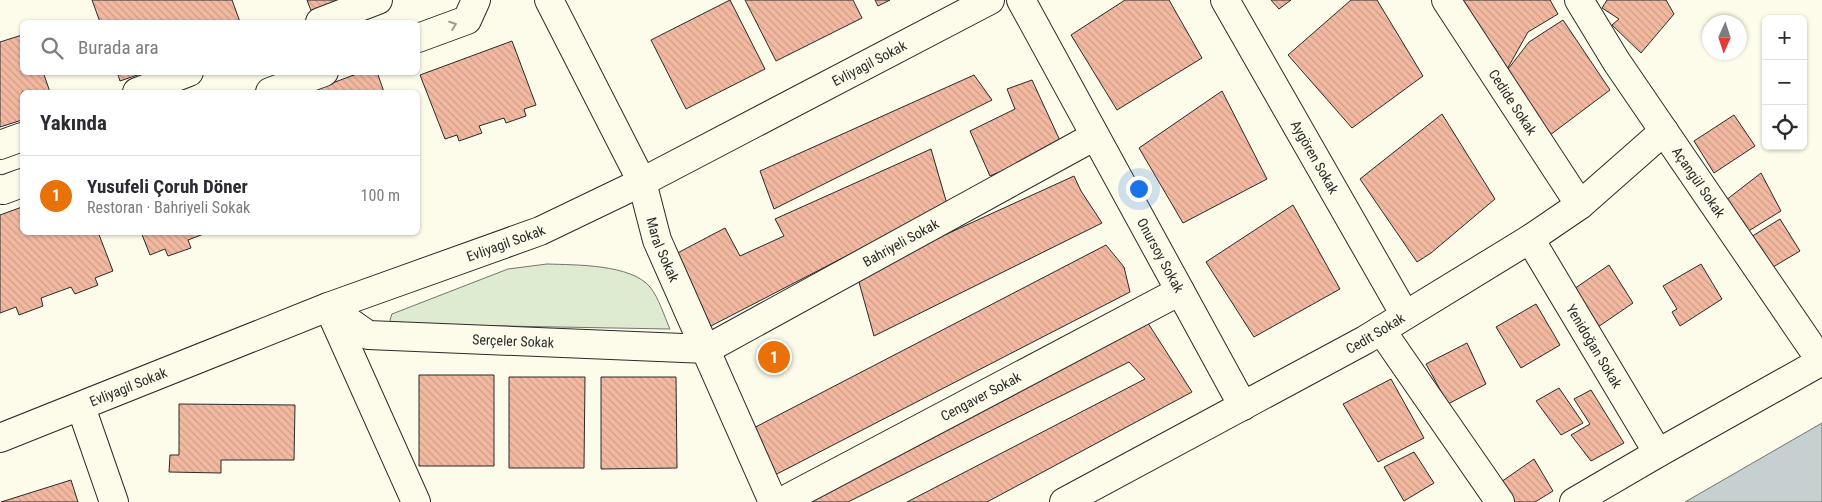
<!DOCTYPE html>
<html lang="tr">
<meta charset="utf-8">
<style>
body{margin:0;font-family:"Roboto Condensed",sans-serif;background:#f2f2f3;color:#2b2b33}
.controls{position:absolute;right:15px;top:15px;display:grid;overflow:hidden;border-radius:8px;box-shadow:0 1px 4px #0004}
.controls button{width:45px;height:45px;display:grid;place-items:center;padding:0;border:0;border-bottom:1px solid #e1e1e2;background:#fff;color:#2b2b33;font:25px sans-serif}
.compass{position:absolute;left:1702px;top:15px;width:45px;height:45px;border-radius:50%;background:#fff;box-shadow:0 1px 4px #0004;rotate:183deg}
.you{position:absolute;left:1138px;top:188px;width:18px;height:18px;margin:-12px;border:4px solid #fff;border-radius:50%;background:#1a73e8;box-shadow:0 0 0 8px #1a73e833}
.badge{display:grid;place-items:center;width:32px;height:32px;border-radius:50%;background:#db2777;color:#fff;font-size:16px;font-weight:700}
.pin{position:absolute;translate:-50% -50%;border:2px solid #fff;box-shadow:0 1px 5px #0006}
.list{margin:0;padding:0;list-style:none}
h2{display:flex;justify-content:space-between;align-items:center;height:65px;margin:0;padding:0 20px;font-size:21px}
h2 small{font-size:16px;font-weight:400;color:#7c7c81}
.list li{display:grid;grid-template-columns:32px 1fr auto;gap:15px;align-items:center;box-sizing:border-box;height:80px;padding:0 20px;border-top:1px solid #e1e1e2}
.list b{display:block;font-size:19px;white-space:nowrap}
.list p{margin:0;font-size:16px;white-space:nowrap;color:#7c7c81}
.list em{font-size:16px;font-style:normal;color:#7c7c81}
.icon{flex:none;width:28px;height:28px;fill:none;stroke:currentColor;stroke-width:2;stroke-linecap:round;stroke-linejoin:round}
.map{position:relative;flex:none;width:1822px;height:502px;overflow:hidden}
.search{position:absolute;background:#fff;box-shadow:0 1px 4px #0004;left:20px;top:20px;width:400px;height:55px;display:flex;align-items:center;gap:12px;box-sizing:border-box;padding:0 18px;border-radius:8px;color:#7c7c81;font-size:19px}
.panel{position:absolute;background:#fff;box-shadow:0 1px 4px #0004;left:20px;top:90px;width:400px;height:145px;border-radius:8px}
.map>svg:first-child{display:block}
.grass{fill:#deebd1;stroke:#74746e}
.water{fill:#c7d0d0;stroke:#74746e}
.building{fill:url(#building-back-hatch);stroke:#2b2b2b}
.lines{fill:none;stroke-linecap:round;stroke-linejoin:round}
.minor-casing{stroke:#2b2b2b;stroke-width:30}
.minor{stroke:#fdfbea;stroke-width:28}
.oneway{stroke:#9e9d94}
.labels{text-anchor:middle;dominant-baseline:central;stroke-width:4;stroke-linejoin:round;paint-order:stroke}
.street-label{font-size:14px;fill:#2b2b2b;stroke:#fdfbea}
</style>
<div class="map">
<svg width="1822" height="502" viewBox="0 0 1822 502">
<defs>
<pattern id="building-back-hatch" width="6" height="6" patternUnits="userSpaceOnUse" patternTransform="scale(1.25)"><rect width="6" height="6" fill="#f2b8a0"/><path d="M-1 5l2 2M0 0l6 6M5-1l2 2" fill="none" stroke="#d09e8a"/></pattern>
</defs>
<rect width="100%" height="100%" fill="#fdfbea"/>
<!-- grass -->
<path class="grass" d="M547 264C575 265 631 264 650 287 659 298 664 316 670 329L392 324 390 320 392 314 508 269Z"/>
<!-- water -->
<path class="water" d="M1822 423V502H1685Z"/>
<!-- building -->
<path class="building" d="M92 0H232L240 22H100Z
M307 0H346L312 13Z
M730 0 765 69 686 109 651 40Z
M745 0H853L862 18 776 61Z
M875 0H890L878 6Z
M1125 0H1169L1202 58 1117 110 1071 35Z
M1271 0H1291L1279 9Z
M1351 0H1377L1423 76 1352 128 1288 55Z
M1456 0H1550L1558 14 1528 32 1505 73Z
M1607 0H1666L1674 14 1641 53 1612 25 1619 19 1602 8Z
M1563 20 1610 90 1546 138 1505 73 1529 42Z
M22 35V72H43L50 92H22V120L0 127V42Z
M512 41 536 105 524 109 526 116 506 123 504 118 479 126 482 133 459 141 457 135 445 139 420 75Z
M117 72H146L120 81Z
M362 72H377L384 92H308Z
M974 75 992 100 774 209 760 171Z
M1032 80 1062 145 990 176 970 131 1015 109 1007 89Z
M1222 91 1267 179 1183 223 1139 148Z
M1442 114 1495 199 1431 253 1417 262 1360 179Z
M1734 115 1755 146 1714 173 1694 141Z
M931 149 947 204 709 327 668 258 725 228 740 256 784 236 775 219Z
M1761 173 1781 211 1742 235 1721 204Z
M1074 176 1081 191 1102 223 874 336 857 275Z
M1293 205 1340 289 1254 337 1206 262Z
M22 207V232H98L113 271 95 278 98 285 75 294 71 287 41 298 43 306 19 315 16 307 0 313V215Z
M1780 219 1800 251 1768 270 1746 240Z
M141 232H209L188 240 191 248 168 256 165 249 150 255Z
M1106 245 1124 267 1130 292 773 476 746 432Z
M1701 264 1722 299 1680 326 1672 312 1677 309 1663 286Z
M1609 265 1633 303 1595 329 1571 291Z
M1536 304 1560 345 1521 368 1496 327Z
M1146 320 1192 392 987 502H907L1145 379 1129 362 848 502H805Z
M1467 343 1486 384 1448 404 1426 364Z
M419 375H494V466H419Z
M509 377H585L584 468H509Z
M601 377H676L677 468 601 469Z
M1391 379 1424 438 1378 462 1343 404Z
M1559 388 1583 423 1561 435 1536 401Z
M1591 390 1624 443 1591 461 1571 435 1590 424 1574 399Z
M179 404 295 405 294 460H221V473L169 472 170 455H179Z
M1414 452 1434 483 1404 501 1384 467Z
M1534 459 1553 491 1535 502H1513L1501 482Z
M71 480 78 502H1Z"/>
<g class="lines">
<defs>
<g id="minor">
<path id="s1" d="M549 0 642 182 657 240 773 502"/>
<path id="s2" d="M1021 0 1243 406"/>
<path id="s3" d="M1225 0 1405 315"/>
<path id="s4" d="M1446 0 1580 205"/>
<path id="s5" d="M1579 0 1616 61 1821 361"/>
<path d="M320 22 378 0"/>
<path d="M418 38 467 20 476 0"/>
<path d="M137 92 189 72"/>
<path d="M270 92 324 72"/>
<path d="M0 145 22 137"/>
<path d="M0 189 3 190 22 183"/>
<path id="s6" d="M1530 239 1658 453"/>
<path id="s7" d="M328 307 368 335 707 349"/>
<path d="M329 308 416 502"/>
<path d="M1381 330 1500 502"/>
<path id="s8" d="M707 349 1095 136"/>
<path d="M81 407 114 502"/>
<path id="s9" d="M0 438 328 307 540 231 642 182 990 0"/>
<path id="s10" d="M781 502 1180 291"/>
<path id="s11" d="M1064 502 1365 340 1530 239 1580 205 1664 131"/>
<path d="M1574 502 1658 453 1822 361"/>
</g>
</defs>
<!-- minor casing -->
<use href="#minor" class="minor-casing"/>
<!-- minor -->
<use href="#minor" class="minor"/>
</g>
<!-- one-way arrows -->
<defs><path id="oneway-chevron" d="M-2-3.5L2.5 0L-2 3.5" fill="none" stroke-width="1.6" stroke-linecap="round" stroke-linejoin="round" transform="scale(1.25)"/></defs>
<use class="oneway" href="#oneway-chevron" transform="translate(453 25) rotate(-20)"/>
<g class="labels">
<!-- street labels -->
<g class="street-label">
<text stroke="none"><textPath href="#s9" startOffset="948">Evliyagil Sokak</textPath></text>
<text stroke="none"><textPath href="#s4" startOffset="122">Cedide Sokak</textPath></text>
<text stroke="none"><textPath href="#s3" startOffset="181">Aygören Sokak</textPath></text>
<text stroke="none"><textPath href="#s5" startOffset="218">Açangül Sokak</textPath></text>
<text stroke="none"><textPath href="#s9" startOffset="542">Evliyagil Sokak</textPath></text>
<text stroke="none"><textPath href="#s8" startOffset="221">Bahriyeli Sokak</textPath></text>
<text stroke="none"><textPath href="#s1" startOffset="275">Maral Sokak</textPath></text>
<text stroke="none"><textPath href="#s2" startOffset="291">Onursoy Sokak</textPath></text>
<text stroke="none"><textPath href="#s11" startOffset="354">Cedit Sokak</textPath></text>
<text stroke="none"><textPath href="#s7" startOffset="194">Serçeler Sokak</textPath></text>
<text stroke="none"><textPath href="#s6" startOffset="125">Yenidoğan Sokak</textPath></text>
<text stroke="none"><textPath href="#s9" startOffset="138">Evliyagil Sokak</textPath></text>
<text stroke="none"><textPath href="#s10" startOffset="226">Cengaver Sokak</textPath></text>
</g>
</g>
</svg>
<div class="controls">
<button>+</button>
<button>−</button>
<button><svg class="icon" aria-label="locate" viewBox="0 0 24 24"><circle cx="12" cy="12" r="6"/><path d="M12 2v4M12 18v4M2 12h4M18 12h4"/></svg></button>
</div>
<svg class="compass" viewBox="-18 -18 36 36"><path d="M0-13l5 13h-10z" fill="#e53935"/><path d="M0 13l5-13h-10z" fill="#7c7c81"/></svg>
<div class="you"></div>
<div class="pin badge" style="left:774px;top:357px;background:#e8710a">1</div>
<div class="search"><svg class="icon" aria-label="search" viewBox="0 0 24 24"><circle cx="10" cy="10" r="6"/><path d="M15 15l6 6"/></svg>Burada ara</div>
<section class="panel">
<h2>Yakında<small></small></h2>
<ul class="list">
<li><span class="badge" style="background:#e8710a">1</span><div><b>Yusufeli Çoruh Döner</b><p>Restoran · Bahriyeli Sokak</p></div><em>100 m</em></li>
</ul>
</section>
</div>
